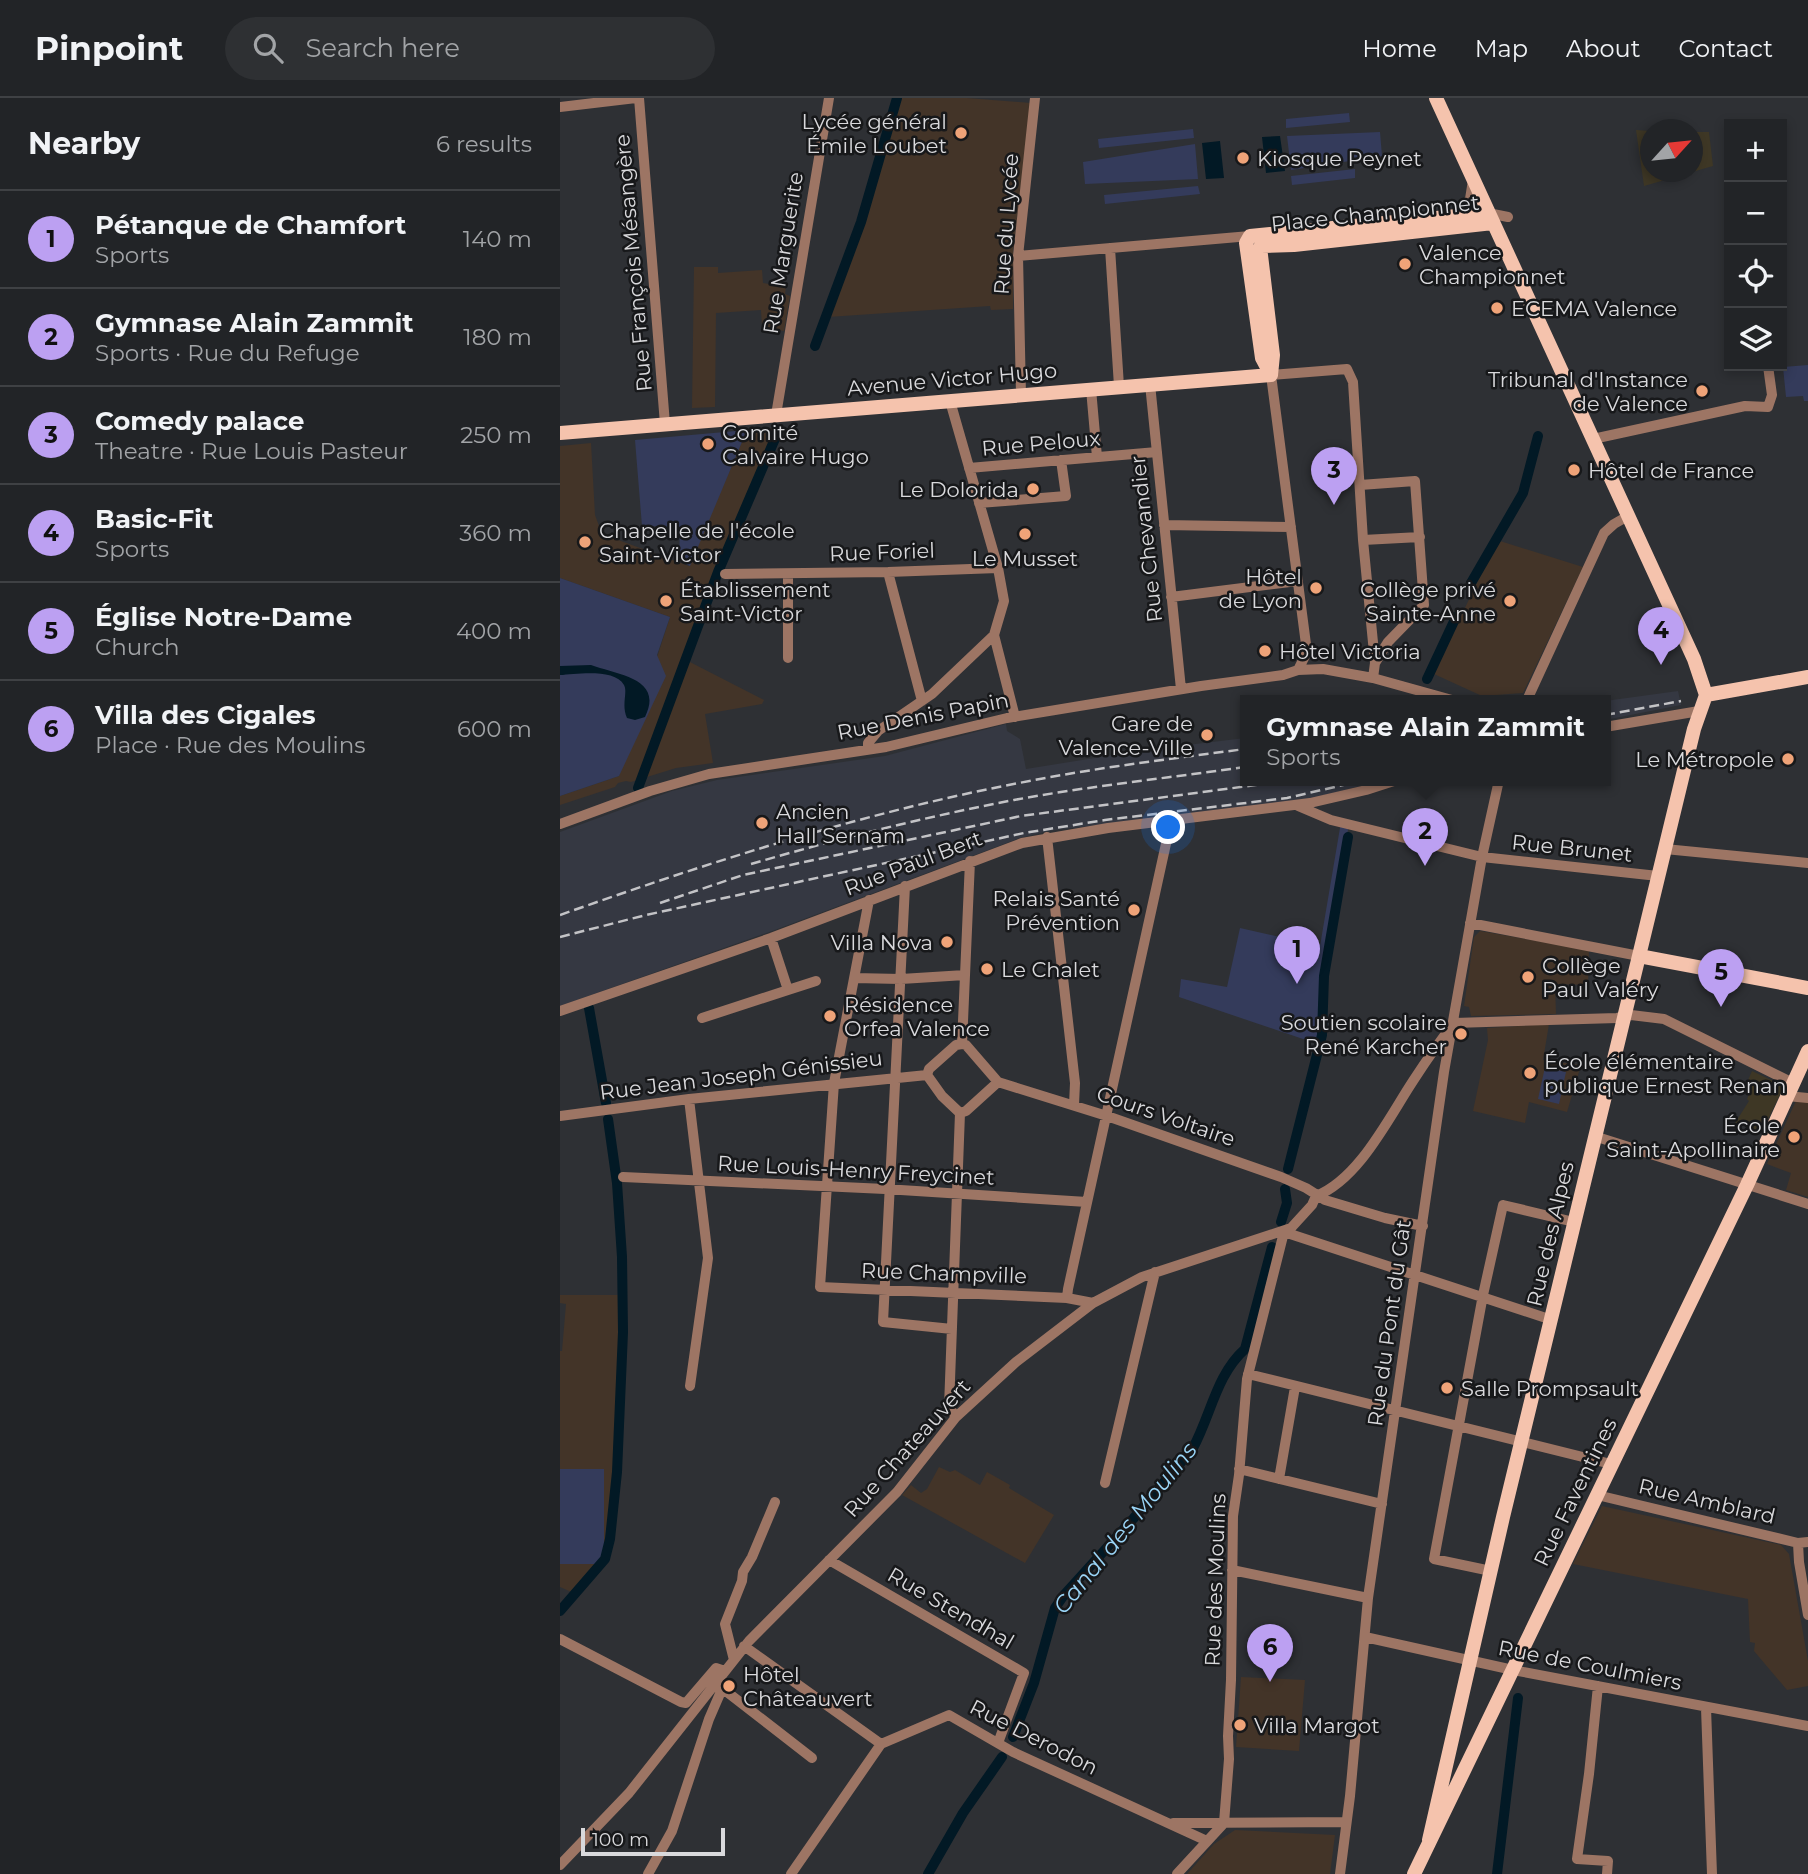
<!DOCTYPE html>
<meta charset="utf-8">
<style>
body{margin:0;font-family:Montserrat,sans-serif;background:#2e3033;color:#f1f3f6}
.controls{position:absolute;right:21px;top:21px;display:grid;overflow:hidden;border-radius:0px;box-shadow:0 4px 10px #0003}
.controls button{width:63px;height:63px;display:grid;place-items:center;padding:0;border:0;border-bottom:2px solid #3f4144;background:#222427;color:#f1f3f6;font:35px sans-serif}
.compass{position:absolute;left:1080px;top:21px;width:63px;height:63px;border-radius:50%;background:#222427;box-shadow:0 4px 10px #0003;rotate:63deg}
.scale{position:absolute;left:21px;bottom:18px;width:144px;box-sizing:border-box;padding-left:7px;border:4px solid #d9d9dc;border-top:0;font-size:19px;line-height:24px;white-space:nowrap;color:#d9d9dc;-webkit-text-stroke:5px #17181a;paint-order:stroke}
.you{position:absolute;left:609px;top:730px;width:24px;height:24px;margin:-18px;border:5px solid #fff;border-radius:50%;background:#1a73e8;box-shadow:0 0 0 10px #1a73e833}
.badge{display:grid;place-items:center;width:46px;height:46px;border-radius:50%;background:#bca0f2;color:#111;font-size:23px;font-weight:700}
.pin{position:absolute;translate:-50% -58px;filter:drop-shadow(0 2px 4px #0008)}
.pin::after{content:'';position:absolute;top:37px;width:24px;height:21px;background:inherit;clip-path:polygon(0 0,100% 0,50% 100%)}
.popup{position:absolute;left:680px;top:597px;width:371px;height:91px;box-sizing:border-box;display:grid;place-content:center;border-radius:0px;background:#222427;filter:drop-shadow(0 2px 5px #0005);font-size:23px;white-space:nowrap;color:#a2a4a7}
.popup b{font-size:26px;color:#f1f3f6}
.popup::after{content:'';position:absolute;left:50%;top:100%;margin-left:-14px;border:14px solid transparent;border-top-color:#222427}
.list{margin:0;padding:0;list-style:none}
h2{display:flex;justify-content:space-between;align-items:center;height:91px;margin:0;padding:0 28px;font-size:30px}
h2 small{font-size:23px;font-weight:400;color:#a2a4a7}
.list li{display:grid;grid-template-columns:46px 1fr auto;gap:21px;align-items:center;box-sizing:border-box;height:98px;padding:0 28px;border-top:2px solid #3f4144}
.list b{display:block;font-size:26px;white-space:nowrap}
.list p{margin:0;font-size:23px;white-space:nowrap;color:#a2a4a7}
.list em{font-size:23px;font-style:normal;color:#a2a4a7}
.icon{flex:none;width:38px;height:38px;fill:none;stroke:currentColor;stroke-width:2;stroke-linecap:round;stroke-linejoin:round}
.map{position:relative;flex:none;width:1248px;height:1776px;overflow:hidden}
header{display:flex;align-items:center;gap:42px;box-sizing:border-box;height:98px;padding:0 35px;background:#222427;border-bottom:2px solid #3f4144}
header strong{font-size:33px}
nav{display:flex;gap:38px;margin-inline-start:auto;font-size:24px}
.search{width:490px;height:63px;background:#2e3033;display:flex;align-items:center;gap:18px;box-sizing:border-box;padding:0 24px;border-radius:38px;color:#a2a4a7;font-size:26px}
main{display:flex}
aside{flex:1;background:#222427}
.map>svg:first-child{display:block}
.commercial{fill:#3e3725}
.built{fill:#353842}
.education{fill:#433428}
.green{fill:#343b5b}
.water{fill:#021925}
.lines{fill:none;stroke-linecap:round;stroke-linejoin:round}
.canal{stroke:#021925;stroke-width:10}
.minor{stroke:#9d7564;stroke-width:10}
.major{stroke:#f5c3ad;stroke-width:14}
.rail{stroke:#c3c3c6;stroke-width:2.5;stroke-dasharray:10 5;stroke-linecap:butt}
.poi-dot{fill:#efa378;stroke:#17181a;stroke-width:2.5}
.labels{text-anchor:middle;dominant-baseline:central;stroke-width:5;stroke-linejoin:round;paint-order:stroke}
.poi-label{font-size:21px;fill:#d9d9dc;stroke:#17181a;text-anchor:start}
.street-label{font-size:21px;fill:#d9d9dc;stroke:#17181a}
.water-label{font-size:23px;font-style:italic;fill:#9ad5f7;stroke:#17181a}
</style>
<header>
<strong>Pinpoint</strong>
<div class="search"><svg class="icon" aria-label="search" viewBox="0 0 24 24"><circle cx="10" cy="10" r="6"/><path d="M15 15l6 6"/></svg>Search here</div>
<nav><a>Home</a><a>Map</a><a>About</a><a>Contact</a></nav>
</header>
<main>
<aside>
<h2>Nearby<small>6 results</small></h2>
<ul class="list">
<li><span class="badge">1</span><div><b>Pétanque de Chamfort</b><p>Sports</p></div><em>140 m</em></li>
<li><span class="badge">2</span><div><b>Gymnase Alain Zammit</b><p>Sports · Rue du Refuge</p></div><em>180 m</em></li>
<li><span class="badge">3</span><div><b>Comedy palace</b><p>Theatre · Rue Louis Pasteur</p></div><em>250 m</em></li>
<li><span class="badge">4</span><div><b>Basic-Fit</b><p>Sports</p></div><em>360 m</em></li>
<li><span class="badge">5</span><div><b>Église Notre-Dame</b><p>Church</p></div><em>400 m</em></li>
<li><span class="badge">6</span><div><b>Villa des Cigales</b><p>Place · Rue des Moulins</p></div><em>600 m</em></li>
</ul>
</aside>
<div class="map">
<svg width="1248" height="1776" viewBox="0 0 1248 1776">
<rect width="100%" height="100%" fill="#2e3034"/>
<!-- commercial -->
<path class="commercial" d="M1076 32 1090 33V74H1132L1133 34H1149L1153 68 1084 88Z
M1192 973 1224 988 1202 1034 1175 1025 1189 1003 1187 1001 1192 990 1186 987Z"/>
<!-- built -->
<path class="built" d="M1118 593 1121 607 1045 622V603Z
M446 626 447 633 460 641 466 671 578 653 685 640V682H824L750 701 488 733 460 740 212 833 0 908V734L112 693 157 682 325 658Z"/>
<!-- education -->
<path class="education" d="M338 0H407L471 5 453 153V211L431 212 430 208 268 219 315 81Z
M134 169H158V175L202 172 203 185 226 189 225 196 230 198 224 233 202 229 201 212 156 215 155 309 132 310Z
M217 330 151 488 124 561 204 602 202 606 145 616 153 665 116 670 71 684 66 683 58 685 55 689 0 707V698L59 678 110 519 0 480V348L31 345 35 417 42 436 129 468 187 332Z
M940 443 1023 469 963 595 922 598 874 576 928 461Z
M920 833 1029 852 1028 887 995 886 996 916 911 918 909 909 904 908 914 839Z
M989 926 983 962 1021 967 1007 1014 969 1004 965 1025 913 1013 928 942 927 930Z
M1236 1003H1248V1099L1226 1092 1231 1075 1207 1066Z
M0 1197H63L60 1344 50 1441 45 1461 16 1496 0 1489V1253H2L6 1206 0 1205Z
M379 1369 390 1374 395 1372 420 1387 427 1374 450 1387 449 1390 494 1417 465 1465 342 1397 351 1387 361 1395 367 1391Z
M1042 1408 1221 1447 1229 1456 1248 1563V1588L1227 1592 1194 1553 1195 1545 1190 1544 1188 1501 1013 1466Z
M681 1579 745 1582 739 1653 676 1649Z
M675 1732 775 1737 770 1776H627L654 1746Z"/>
<!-- green -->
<path class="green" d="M789 15 790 24 726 30V21Z
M633 31 634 40 539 50 538 41Z
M820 34 822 58 731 72 727 38Z
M635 46 638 81 525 86 523 64Z
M795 71V80L732 87 731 78Z
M638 88 640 96 545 106 544 97Z
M1248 267V303H1244L1243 298 1226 299 1223 269Z
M187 332 130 468 119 463 120 429 82 428 75 342Z
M0 480 110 519 97 557 106 578 59 678 0 698Z
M781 724 789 726 766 852 758 940 743 941 619 899 621 881 667 889 680 830 760 848Z
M985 969 1006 974 999 1006 978 1001Z
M0 1371H44V1466H0Z"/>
<!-- water -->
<path class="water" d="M720 38 725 73 706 75 702 39Z
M660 43 664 80 646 81 642 45Z
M31 567C58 577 104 580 85 619L75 622 67 620C61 607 68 594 64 587 55 570 16 576 0 577V568Z"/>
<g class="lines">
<!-- canal -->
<path class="canal" d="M255 248 301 124 337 0
M911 485 963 395 978 338
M867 581 896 519
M78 690 158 474 217 336
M29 910 46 1005
M728 1071 762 937 764 878 788 739
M721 1124 727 1105 725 1091
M0 1513 45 1461 50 1441 57 1374 63 1234 62 1159 57 1085 48 1021
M453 1639 474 1585 495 1510 504 1497 573 1421 633 1350C651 1317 656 1277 685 1251L712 1149
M368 1776 403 1715 442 1659
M937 1776 958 1600"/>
<!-- minor -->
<path class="minor" d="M79 0 105 326
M0 9 76 0
M928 115 948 119
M897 116 910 101 913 82
M550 150 559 288
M458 158 690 138
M590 286 621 591
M531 291 537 359
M461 297 458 158 475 0
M216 317 269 0
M1033 341 1185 308 1208 309 1212 297 1208 268
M409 370 597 354
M800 387 855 383 864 507 828 544 815 565
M419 405 506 398 501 362
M604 427 731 429
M803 442 860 439
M328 474 362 603
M165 476 328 474 438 470
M228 476V560
M611 499 738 483
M434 537 455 619
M738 572 747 554 711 277 787 271 793 284 803 442 815 565 813 580
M967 602 1044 435 1054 426 1068 418
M1045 629 1139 613
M308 651V645L318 633 372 596 434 537 444 503 438 470 390 303
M738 708 771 722 922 759 1098 778
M0 726 90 693 149 676 326 649 447 620 641 588 723 577 738 572 763 571 813 580 892 602
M487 739 515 985 514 1007
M1105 751 1248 765
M345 788 323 1224 392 1231
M309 802 274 985 260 1189 507 1200
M910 825 1079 858
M211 840 228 892 256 883
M294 880 341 881 405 877
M0 913 211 840 462 745 548 730 750 705 806 692 837 682
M142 920 228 892
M894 925 1057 920 1071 917 1104 921 1233 985
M402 946 410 763
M402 946 406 947 438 984
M367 977 382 998 400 1015
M367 977 369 971 396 947 402 946
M438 984 547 1018 721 1079 746 1090 765 1102 825 1120 863 1128
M1227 998 1248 1000
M129 1001 148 1160 130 1288
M400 1015 406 1013 438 984
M0 1018 129 1001 367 977
M1034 1038 1248 1106
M63 1079 325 1091 527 1104
M724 1134 992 1222
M533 1205 507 1200 508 1191 611 723
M688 1276 1051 1366
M396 1319 389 1309 400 1015
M679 1371 822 1406
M719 1381 735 1289
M545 1385 595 1174
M1037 1397 1238 1445 1248 1444
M1238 1445 1239 1464 1248 1517
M269 1462 464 1575 438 1645
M672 1472 808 1500
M931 1473 874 1461 923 1197 943 1107 1014 1124
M805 1539 953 1572 1248 1628
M0 1541 121 1604 126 1605 156 1570 165 1573
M184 1548 321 1646
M174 1562 165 1526 182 1483 183 1474 192 1459 215 1404
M158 1587 252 1660
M1038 1588 1029 1676 1017 1761 1048 1763 1047 1776
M1146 1610 1152 1776
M321 1646 389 1617 453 1654 647 1743
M613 1725 786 1724
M0 1767 69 1695 189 1543 337 1394 396 1319 456 1264 533 1205 582 1179 731 1130 752 1107 756 1098C799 1081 828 1021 853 983 866 963 879 944 894 925
M88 1776 112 1733 149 1621 162 1591
M231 1776 321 1646
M617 1776 664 1725 669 1661 668 1638 671 1582 673 1418 679 1377 687 1281 724 1134
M780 1776 790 1698 808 1500 884 974 922 759 939 682"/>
<!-- major -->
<path class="major" d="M876 0 1134 561 1146 597
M701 148 734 147 933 125
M700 149 713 257 711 277
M711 277 702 260 686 145 690 138 928 115
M0 335 711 277
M1146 597 1248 579
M1079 858 1248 890
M869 1742 943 1419 1134 631 1146 597
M854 1776 1187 1087 1248 953"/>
<!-- rail -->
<path class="rail" d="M1045 617 1121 603
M191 766C277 741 365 719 454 702 530 688 608 680 685 669
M100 805 183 777 461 718 734 682
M0 817C150 764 302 715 459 685 534 670 609 661 685 651
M0 839 86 817 464 735 545 722 727 700 805 682"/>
</g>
<!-- markers -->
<g class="poi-dot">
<circle cx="401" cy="35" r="7"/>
<circle cx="683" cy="60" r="7"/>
<circle cx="845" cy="166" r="7"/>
<circle cx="937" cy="210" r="7"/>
<circle cx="1142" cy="293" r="7"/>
<circle cx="148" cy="346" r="7"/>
<circle cx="1014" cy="372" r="7"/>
<circle cx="473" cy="391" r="7"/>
<circle cx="465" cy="436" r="7"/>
<circle cx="25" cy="444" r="7"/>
<circle cx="756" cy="490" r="7"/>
<circle cx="106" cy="503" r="7"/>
<circle cx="950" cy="503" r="7"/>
<circle cx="705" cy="553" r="7"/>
<circle cx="647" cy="637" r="7"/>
<circle cx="1228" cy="661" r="7"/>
<circle cx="202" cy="725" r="7"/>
<circle cx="574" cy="812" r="7"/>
<circle cx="387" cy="844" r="7"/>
<circle cx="427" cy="871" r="7"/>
<circle cx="968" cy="879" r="7"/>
<circle cx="270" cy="918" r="7"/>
<circle cx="901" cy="936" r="7"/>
<circle cx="970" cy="975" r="7"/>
<circle cx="1234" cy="1039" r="7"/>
<circle cx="887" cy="1290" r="7"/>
<circle cx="169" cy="1588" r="7"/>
<circle cx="680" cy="1627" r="7"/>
</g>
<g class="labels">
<!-- poi labels -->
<g class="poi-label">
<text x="387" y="23" text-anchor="end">Lycée général<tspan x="387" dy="24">Émile Loubet</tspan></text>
<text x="697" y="60">Kiosque Peynet</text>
<text x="859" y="154">Valence<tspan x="859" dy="24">Championnet</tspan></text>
<text x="951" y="210">ECEMA Valence</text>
<text x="1128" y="281" text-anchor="end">Tribunal d'Instance<tspan x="1128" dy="24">de Valence</tspan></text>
<text x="162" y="334">Comité<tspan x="162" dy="24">Calvaire Hugo</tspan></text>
<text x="1028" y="372">Hôtel de France</text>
<text x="459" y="391" text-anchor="end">Le Dolorida</text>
<text x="39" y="432">Chapelle de l'école<tspan x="39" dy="24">Saint-Victor</tspan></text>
<text x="465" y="460" text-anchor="middle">Le Musset</text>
<text x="742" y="478" text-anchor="end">Hôtel<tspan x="742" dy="24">de Lyon</tspan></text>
<text x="120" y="491">Établissement<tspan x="120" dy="24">Saint-Victor</tspan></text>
<text x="936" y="491" text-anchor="end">Collège privé<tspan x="936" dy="24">Sainte-Anne</tspan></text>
<text x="719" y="553">Hôtel Victoria</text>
<text x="633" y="625" text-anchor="end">Gare de<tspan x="633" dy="24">Valence-Ville</tspan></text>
<text x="1214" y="661" text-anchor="end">Le Métropole</text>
<text x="216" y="713">Ancien<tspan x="216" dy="24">Hall Sernam</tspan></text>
<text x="560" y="800" text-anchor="end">Relais Santé<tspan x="560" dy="24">Prévention</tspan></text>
<text x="373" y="844" text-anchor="end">Villa Nova</text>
<text x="982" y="867">Collège<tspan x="982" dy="24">Paul Valéry</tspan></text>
<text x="441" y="871">Le Chalet</text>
<text x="284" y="906">Résidence<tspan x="284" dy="24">Orfea Valence</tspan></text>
<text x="887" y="924" text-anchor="end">Soutien scolaire<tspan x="887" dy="24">René Karcher</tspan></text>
<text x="984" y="963">École élémentaire<tspan x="984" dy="24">publique Ernest Renan</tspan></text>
<text x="1220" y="1027" text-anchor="end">École<tspan x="1220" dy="24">Saint-Apollinaire</tspan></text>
<text x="901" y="1290">Salle Prompsault</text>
<text x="183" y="1576">Hôtel<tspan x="183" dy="24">Châteauvert</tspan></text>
<text x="694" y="1627">Villa Margot</text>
</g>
<!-- street labels -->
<g class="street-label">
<text transform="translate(815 115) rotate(-6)">Place Championnet</text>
<text transform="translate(446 126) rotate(-86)">Rue du Lycée</text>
<text transform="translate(223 155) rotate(-81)">Rue Marguerite</text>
<text transform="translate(73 165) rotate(-95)">Rue François Mésangère</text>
<text transform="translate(392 281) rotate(-5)">Avenue Victor Hugo</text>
<text transform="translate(481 345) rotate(-5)">Rue Peloux</text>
<text transform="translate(586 441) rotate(-96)">Rue Chevandier</text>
<text transform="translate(322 454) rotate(-2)">Rue Foriel</text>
<text transform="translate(363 618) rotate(-11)">Rue Denis Papin</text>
<text transform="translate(1012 750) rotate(6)">Rue Brunet</text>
<text transform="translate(353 765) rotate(-21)">Rue Paul Bert</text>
<text transform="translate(181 977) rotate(-7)">Rue Jean Joseph Génissieu</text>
<text transform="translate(606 1018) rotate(19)">Cours Voltaire</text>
<text transform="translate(296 1072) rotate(3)">Rue Louis-Henry Freycinet</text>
<text transform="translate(990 1136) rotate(-77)">Rue des Alpes</text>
<text transform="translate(384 1175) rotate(2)">Rue Champville</text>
<text transform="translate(829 1225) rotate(-82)">Rue du Pont du Gât</text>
<text transform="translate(347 1350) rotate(-48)">Rue Chateauvert</text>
<text transform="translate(1015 1394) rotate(-64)">Rue Faventines</text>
<text transform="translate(1147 1403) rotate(13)">Rue Amblard</text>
<text transform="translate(655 1482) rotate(-88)">Rue des Moulins</text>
<text transform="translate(391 1510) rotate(30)">Rue Stendhal</text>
<text transform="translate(1030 1567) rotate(11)">Rue de Coulmiers</text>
<text transform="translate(474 1639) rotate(27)">Rue Derodon</text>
</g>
<!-- water labels -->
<g class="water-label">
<text transform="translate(565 1430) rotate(-51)">Canal des Moulins</text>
</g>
</g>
</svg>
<div class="controls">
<button>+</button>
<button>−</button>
<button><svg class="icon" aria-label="locate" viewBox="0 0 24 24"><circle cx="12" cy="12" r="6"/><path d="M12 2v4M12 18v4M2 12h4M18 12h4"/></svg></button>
<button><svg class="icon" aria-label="layers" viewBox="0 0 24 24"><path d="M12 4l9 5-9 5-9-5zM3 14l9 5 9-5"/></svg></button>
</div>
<svg class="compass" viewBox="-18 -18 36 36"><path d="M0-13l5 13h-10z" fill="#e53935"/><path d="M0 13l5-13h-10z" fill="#a2a4a7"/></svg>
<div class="scale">100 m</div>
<div class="you"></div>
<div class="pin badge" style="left:737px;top:886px">1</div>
<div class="pin badge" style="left:865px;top:768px">2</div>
<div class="popup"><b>Gymnase Alain Zammit</b>Sports</div>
<div class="pin badge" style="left:774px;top:407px">3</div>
<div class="pin badge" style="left:1101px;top:567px">4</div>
<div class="pin badge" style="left:1161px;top:909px">5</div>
<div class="pin badge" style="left:710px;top:1584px">6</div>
</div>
</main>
